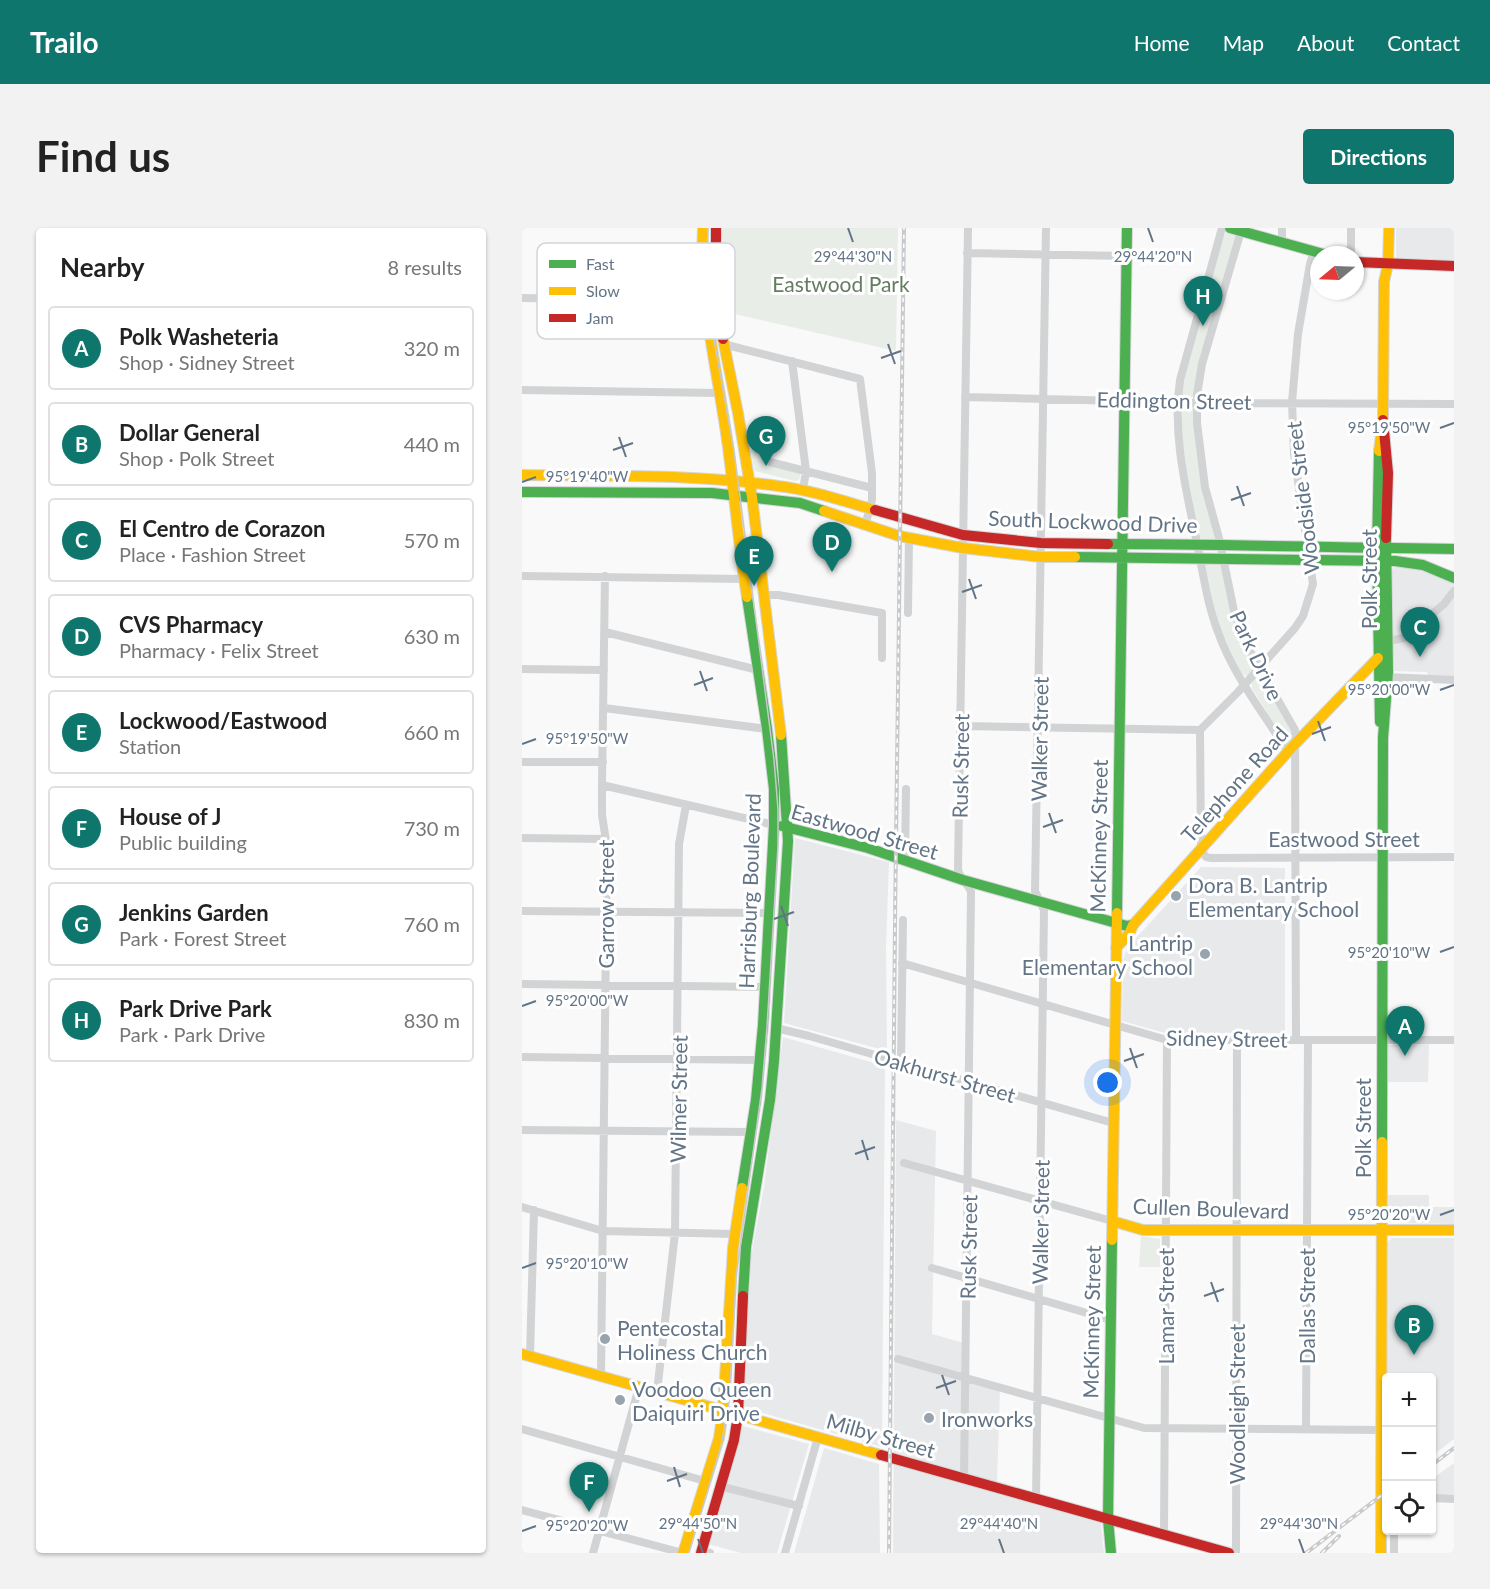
<!DOCTYPE html>
<meta charset="utf-8">
<style>
body{margin:0;font-family:Lato,sans-serif;background:#f2f2f2;color:#222}
.controls{position:absolute;right:18px;bottom:18px;display:grid;overflow:hidden;border-radius:6px;box-shadow:0 2px 4px #0004}
.controls button{width:54px;height:54px;display:grid;place-items:center;padding:0;border:0;border-bottom:2px solid #e0e0e0;background:#fff;color:#222;font:30px sans-serif}
.compass{position:absolute;left:788px;top:18px;width:54px;height:54px;border-radius:50%;background:#fff;box-shadow:0 2px 4px #0004;rotate:251deg}
.you{position:absolute;left:586px;top:855px;width:21px;height:21px;margin:-15px;border:4px solid #fff;border-radius:50%;background:#1a73e8;box-shadow:0 0 0 9px #1a73e833}
.badge{display:grid;place-items:center;width:39px;height:39px;border-radius:50%;background:#0f766e;color:#fff;font-size:20px;font-weight:700}
.pin{position:absolute;translate:-50% -50px;filter:drop-shadow(0 2px 3px #0008)}
.pin::after{content:'';position:absolute;top:32px;width:21px;height:18px;background:inherit;clip-path:polygon(0 0,100% 0,50% 100%)}
.list{margin:0;padding:0;list-style:none}
h2{display:flex;justify-content:space-between;align-items:center;height:78px;margin:0;padding:0 24px;font-size:26px}
h2 small{font-size:20px;font-weight:400;color:#767676}
.list li{display:grid;grid-template-columns:39px 1fr auto;gap:18px;align-items:center;box-sizing:border-box;height:84px;margin:0 12px 12px;padding:0 12px;border:2px solid #e0e0e0;border-radius:6px}
.list b{display:block;font-size:22px;white-space:nowrap}
.list p{margin:0;font-size:20px;white-space:nowrap;color:#767676}
.list em{font-size:20px;font-style:normal;color:#767676}
.icon{flex:none;width:33px;height:33px;fill:none;stroke:currentColor;stroke-width:2;stroke-linecap:round;stroke-linejoin:round}
.map{position:relative;flex:none;width:932px;height:1325px;overflow:hidden;border-radius:6px}
header{display:flex;align-items:center;gap:36px;box-sizing:border-box;height:84px;padding:0 30px;background:#0f766e;color:#fff}
header strong{font-size:28px}
nav{display:flex;gap:33px;margin-inline-start:auto;font-size:21px}
.intro{display:flex;align-items:center;justify-content:space-between;box-sizing:border-box;height:144px;padding:0 36px}
h1{margin:0;font-size:42px}
.button{padding:15px 27px;border-radius:6px;background:#0f766e;color:#fff;font-size:21px;font-weight:700}
main{display:flex;gap:36px;padding:0 36px}
aside{flex:1;background:#fff;border-radius:6px;box-shadow:0 2px 4px #0004}
.map>svg:first-child{display:block}
.built{fill:#e7e9ea}
.green{fill:#e8ede7}
.lines{fill:none;stroke-linecap:round;stroke-linejoin:round}
.fast-casing{stroke:#d4d6d8;stroke-width:12}
.slow-casing{stroke:#d4d6d8;stroke-width:12}
.jam-casing{stroke:#d4d6d8;stroke-width:12}
.street{stroke:#d2d3d4;stroke-width:8}
.fast{stroke:#4caf50;stroke-width:10}
.slow{stroke:#ffc107;stroke-width:10}
.jam{stroke:#c62828;stroke-width:10}
.tram{stroke:#c8c9cb;stroke-width:1.5}
.rail-casing{stroke:#c8c9cb;stroke-width:4}
.rail{stroke:#fff;stroke-width:1.5;stroke-dasharray:4.5;stroke-linecap:butt}
.ticks{fill:none;stroke:#627486;stroke-width:2}
.poi-dot{fill:#97a3ae;stroke:#fff;stroke-width:2}
.labels{text-anchor:middle;dominant-baseline:central;stroke-width:6;stroke-linejoin:round;paint-order:stroke}
.park-label{font-size:21px;fill:#667c62;stroke:#fff}
.street-label{font-size:21px;fill:#627486;stroke:#fff}
.poi-label{font-size:21px;fill:#627486;stroke:#fff;text-anchor:start}
.key{fill:#fff;stroke:#d0d5db;stroke-width:1.5}
.key-label{font-size:16px;fill:#627486}
.ticks-label{font-size:15px;text-anchor:middle;fill:#627486;stroke:#fff;stroke-width:6;stroke-linejoin:round;paint-order:stroke}
</style>
<header>
<strong>Trailo</strong>
<nav><a>Home</a><a>Map</a><a>About</a><a>Contact</a></nav>
</header>
<div class="intro"><h1>Find us</h1><a class="button">Directions</a></div>
<main>
<aside>
<h2>Nearby<small>8 results</small></h2>
<ul class="list">
<li><span class="badge">A</span><div><b>Polk Washeteria</b><p>Shop · Sidney Street</p></div><em>320 m</em></li>
<li><span class="badge">B</span><div><b>Dollar General</b><p>Shop · Polk Street</p></div><em>440 m</em></li>
<li><span class="badge">C</span><div><b>El Centro de Corazon</b><p>Place · Fashion Street</p></div><em>570 m</em></li>
<li><span class="badge">D</span><div><b>CVS Pharmacy</b><p>Pharmacy · Felix Street</p></div><em>630 m</em></li>
<li><span class="badge">E</span><div><b>Lockwood/Eastwood</b><p>Station</p></div><em>660 m</em></li>
<li><span class="badge">F</span><div><b>House of J</b><p>Public building</p></div><em>730 m</em></li>
<li><span class="badge">G</span><div><b>Jenkins Garden</b><p>Park · Forest Street</p></div><em>760 m</em></li>
<li><span class="badge">H</span><div><b>Park Drive Park</b><p>Park · Park Drive</p></div><em>830 m</em></li>
</ul>
</aside>
<div class="map">
<svg width="932" height="1325" viewBox="0 0 932 1325">
<rect width="100%" height="100%" fill="#f9f9f9"/>
<!-- built -->
<path class="built" d="M874 0H932V35L874 31Z
M873 338 900 342 932 356V450H906L905 444 871 443 869 345Z
M273 610 367 634 364 718 365 823 262 795Z
M679 639 763 640V805H643L600 793 601 732 605 720Z
M261 809 363 838 360 1219 227 1181 221 1176 229 1029 242 958Z
M907 816 906 854H864L865 817Z
M374 892 414 903 410 1106 442 1115 441 1151 478 1161 475 1254 375 1225 374 1236 579 1295 582 1325H371Z
M864 967H907V979H932V996L868 995 865 989Z
M870 1010H932V1211L910 1228V1150H864V1019L865 1014Z
M217 1197 287 1216 255 1325H219L186 1316Z
M302 1220 357 1236 358 1325H272Z
M932 1235V1267H910V1251Z"/>
<!-- green -->
<path class="green" d="M199 0H376L374 123 199 83Z
M705 4 712 6 713 9 680 125 671 169 663 170 659 167 662 149 702 8Z
M660 178H671L672 181 675 228 693 312 677 310 659 208Z
M228 222 246 227V233L279 244 277 252 273 253 233 243Z
M683 335H698L731 436V443L725 448 721 447C698 407 691 380 683 335Z
M734 449H738L740 452 771 507V513L764 515 730 460V455Z
M619 1008 638 1011V1039H617Z"/>
<g class="lines">
<defs>
<path id="fast" d="M708 0 805 27
M857 223 855 320 858 494
M0 264 190 265 278 275 302 283
M586 316C701 316 817 320 932 321
M553 329 873 333 901 337 932 350
M260 598 346 620 441 652 605 698 611 697
M595 685 605 0
M860 914 861 510 866 444 864 310
M220 960 234 872 241 797 252 597V561L245 501 225 369
M221 1068 224 1019 248 872 252 833 266 613 259 507
M589 1325 586 1291 590 1012"/>
<path id="slow" d="M181 0C177 70 194 136 204 205 212 260 216 315 225 369
M201 111 216 185 230 269 259 507
M857 223 861 192 862 54 866 36 867 0
M0 247C85 248 171 246 256 258 289 262 321 273 353 282
M302 283 377 308 441 320 519 329H553
M594 720 607 706 611 697 772 517 856 430
M590 993 621 1002H932
M590 1012 595 685
M0 1126 359 1227
M161 1325 197 1210 201 1182 211 1020 220 960
M859 1325 860 914"/>
<path id="jam" d="M194 0C194 38 193 74 201 111
M833 34 932 38
M861 192 866 245 864 310
M353 282 441 307 519 315 586 316
M359 1227 707 1325
M179 1325 212 1212 216 1187 221 1068"/>
</defs>
<!-- fast casing -->
<use href="#fast" class="fast-casing"/>
<!-- slow casing -->
<use href="#slow" class="slow-casing"/>
<!-- jam casing -->
<use href="#jam" class="jam-casing"/>
<!-- street -->
<path class="street" d="M700 0 658 152C650 206 664 261 675 315 681 345 685 375 696 404 710 444 737 479 760 515L762 518 772 517
M719 3 680 136 675 167V195L683 259 697 310 712 383 728 423 773 502 774 812
M760 14V0
M792 23 788 36 776 106 770 174 772 226 791 356 781 388 773 400 716 464 678 502 679 622 684 629 689 630 932 629
M445 25 604 28
M829 27V0
M0 70 182 73
M201 116 338 151 350 245V272L343 298
M270 133 284 243 281 262
M0 162 196 165
M443 169 675 175 932 176
M248 234 350 260
M0 348 222 351
M241 367H256L360 385V430
M386 385 387 309
M83 404 236 442
M861 414 882 410 922 376 932 363
M0 441 82 442
M865 449 932 452
M82 480 245 501
M439 498 678 502
M0 534H81
M80 557 252 597
M0 610 84 611
M383 632 384 561
M0 683 247 685
M380 735 645 812H932
M0 756 243 759
M254 800 287 808 591 895
M0 829 238 832
M379 834 381 692
M0 902 229 904
M382 935 590 993
M0 979 81 1003 213 1006
M410 1040 589 1092
M8 1128 12 982
M376 1131 622 1200 859 1202
M79 1148 85 619 80 587V557L83 348
M135 1164 153 1005 157 616 164 577
M784 1200 786 812
M0 1201 183 1253
M442 1251 449 664C446 655 437 651 436 641L446 0
M197 1258 277 1278
M910 1270 932 1271
M514 1271 522 682 513 663 524 0
M0 1282 161 1325
M872 1302V1325
M642 1307 645 812
M180 1323 188 1325
M71 1325 117 1159
M263 1325 296 1209
M714 1325 715 812"/>
<!-- fast -->
<use href="#fast" class="fast"/>
<!-- slow -->
<use href="#slow" class="slow"/>
<!-- jam -->
<use href="#jam" class="jam"/>
<!-- tram -->
<path class="tram" d="M167 1325 199 1218 208 1168 214 1049 240 860 245 799 256 618V581L252 532 212 222 187 84 185 45 186 0"/>
<defs>
<path id="rail" d="M910 1237 932 1220
M367 1325C370 883 376 442 382 0
M784 1325 864 1264
M800 1325 817 1308"/>
</defs>
<!-- rail casing -->
<use href="#rail" class="rail-casing"/>
<!-- rail -->
<use href="#rail" class="rail"/>
</g>
<!-- ticks -->
<path class="ticks" d="M326 0 331 14M626 0 631 14M366 116 373 136M359 130 379 123M918 200 932 195M97 209 104 229M91 222 111 215M0 254 14 249M715 258 722 278M709 272 729 265M447 351 454 371M440 364 460 357M178 443 185 463M172 457 191 450M918 462 932 457M796 493 803 513M790 506 809 499M0 516 14 511M527 585 534 605M521 599 541 592M259 678 266 698M252 691 272 684M918 724 932 719M0 778 14 773M608 820 615 840M602 833 622 826M340 912 346 932M333 926 353 919M918 987 932 982M0 1040 14 1035M689 1054 696 1074M682 1068 702 1061M420 1147 427 1167M414 1160 434 1153M152 1239 158 1259M145 1253 165 1246M0 1303 14 1298M176 1311 181 1325M477 1311 482 1325M777 1311 782 1325"/>
<!-- markers -->
<g class="poi-dot">
<circle cx="654" cy="668" r="6"/>
<circle cx="683" cy="726" r="6"/>
<circle cx="83" cy="1111" r="6"/>
<circle cx="98" cy="1172" r="6"/>
<circle cx="407" cy="1190" r="6"/>
</g>
<g class="labels">
<!-- park labels -->
<g class="park-label">
<text x="319" y="55">Eastwood Park</text>
</g>
<!-- street labels -->
<g class="street-label">
<text transform="translate(652 172) rotate(1)">Eddington Street</text>
<text transform="translate(780 270) rotate(-97)">Woodside Street</text>
<text transform="translate(571 293) rotate(2)">South Lockwood Drive</text>
<text transform="translate(846 351) rotate(-90)">Polk Street</text>
<text transform="translate(735 427) rotate(65)">Park Drive</text>
<text transform="translate(517 511) rotate(-89)">Walker Street</text>
<text transform="translate(438 538) rotate(-89)">Rusk Street</text>
<text transform="translate(712 556) rotate(-48)">Telephone Road</text>
<text transform="translate(343 603) rotate(16)">Eastwood Street</text>
<text transform="translate(576 608) rotate(-89)">McKinney Street</text>
<text x="822" y="610">Eastwood Street</text>
<text transform="translate(227 663) rotate(-88)">Harrisburg Boulevard</text>
<text transform="translate(83 676) rotate(-90)">Garrow Street</text>
<text transform="translate(705 810) rotate(1)">Sidney Street</text>
<text transform="translate(423 847) rotate(16)">Oakhurst Street</text>
<text transform="translate(156 871) rotate(-89)">Wilmer Street</text>
<text transform="translate(840 900) rotate(-90)">Polk Street</text>
<text transform="translate(689 980) rotate(2)">Cullen Boulevard</text>
<text transform="translate(518 994) rotate(-89)">Walker Street</text>
<text transform="translate(446 1019) rotate(-89)">Rusk Street</text>
<text transform="translate(643 1078) rotate(-90)">Lamar Street</text>
<text transform="translate(784 1078) rotate(-90)">Dallas Street</text>
<text transform="translate(569 1094) rotate(-89)">McKinney Street</text>
<text transform="translate(714 1176) rotate(-90)">Woodleigh Street</text>
<text transform="translate(359 1207) rotate(16)">Milby Street</text>
</g>
<!-- poi labels -->
<g class="poi-label">
<text x="666" y="656">Dora B. Lantrip<tspan x="666" dy="24">Elementary School</tspan></text>
<text x="671" y="714" text-anchor="end">Lantrip<tspan x="671" dy="24">Elementary School</tspan></text>
<text x="95" y="1099">Pentecostal<tspan x="95" dy="24">Holiness Church</tspan></text>
<text x="110" y="1160">Voodoo Queen<tspan x="110" dy="24">Daiquiri Drive</tspan></text>
<text x="419" y="1190">Ironworks</text>
</g>
</g>
<!-- legend -->
<rect x="15" y="15" width="198" height="96" rx="9" class="key"/>
<rect x="27" y="32" width="27" height="8" fill="#4caf50"/>
<rect x="27" y="59" width="27" height="8" fill="#ffc107"/>
<rect x="27" y="86" width="27" height="8" fill="#c62828"/>
<g class="key-label">
<text x="64" y="42">Fast</text>
<text x="64" y="69">Slow</text>
<text x="64" y="96">Jam</text>
</g>
<g class="ticks-label">
<text x="331" y="34">29°44'30"N</text>
<text x="631" y="34">29°44'20"N</text>
<text x="867" y="205">95°19'50"W</text>
<text x="65" y="254">95°19'40"W</text>
<text x="867" y="467">95°20'00"W</text>
<text x="65" y="516">95°19'50"W</text>
<text x="867" y="730">95°20'10"W</text>
<text x="65" y="778">95°20'00"W</text>
<text x="867" y="992">95°20'20"W</text>
<text x="65" y="1041">95°20'10"W</text>
<text x="176" y="1301">29°44'50"N</text>
<text x="477" y="1301">29°44'40"N</text>
<text x="777" y="1301">29°44'30"N</text>
<text x="65" y="1303">95°20'20"W</text>
</g>
</svg>
<div class="controls">
<button>+</button>
<button>−</button>
<button><svg class="icon" aria-label="locate" viewBox="0 0 24 24"><circle cx="12" cy="12" r="6"/><path d="M12 2v4M12 18v4M2 12h4M18 12h4"/></svg></button>
</div>
<svg class="compass" viewBox="-18 -18 36 36"><path d="M0-13l5 13h-10z" fill="#e53935"/><path d="M0 13l5-13h-10z" fill="#767676"/></svg>
<div class="you"></div>
<div class="pin badge" style="left:883px;top:828px">A</div>
<div class="pin badge" style="left:892px;top:1127px">B</div>
<div class="pin badge" style="left:898px;top:429px">C</div>
<div class="pin badge" style="left:310px;top:344px">D</div>
<div class="pin badge" style="left:232px;top:358px">E</div>
<div class="pin badge" style="left:67px;top:1284px">F</div>
<div class="pin badge" style="left:244px;top:238px">G</div>
<div class="pin badge" style="left:681px;top:98px">H</div>
</div>
</main>
